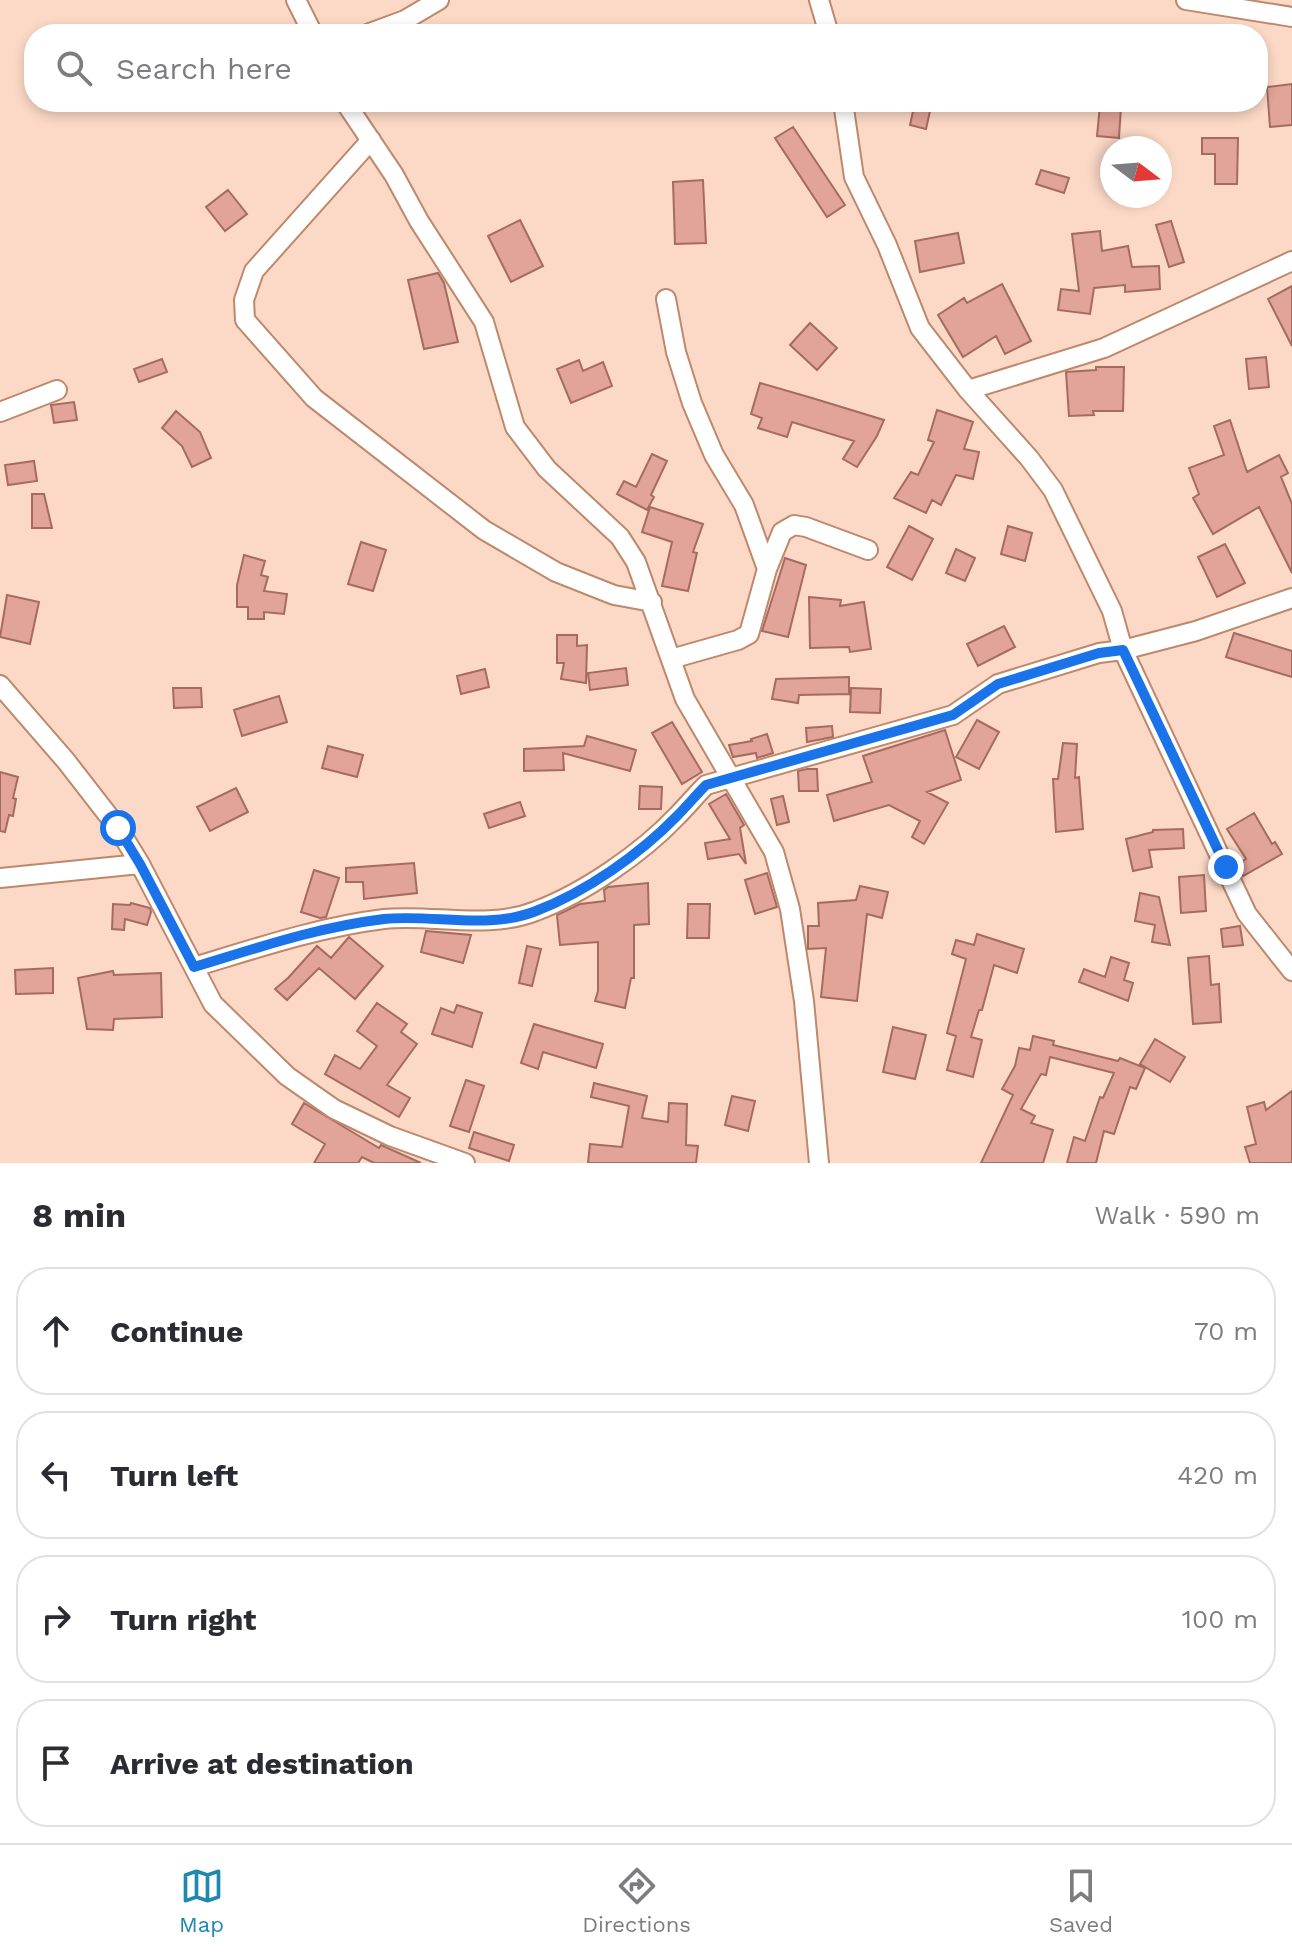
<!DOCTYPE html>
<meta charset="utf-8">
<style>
body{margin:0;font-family:"Work Sans",sans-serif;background:#f7f7f7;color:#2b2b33}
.compass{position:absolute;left:1100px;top:136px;width:72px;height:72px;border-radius:50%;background:#fff;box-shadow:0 4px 12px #0003;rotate:106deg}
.stop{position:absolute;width:24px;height:24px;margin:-18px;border:6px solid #1a73e8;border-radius:50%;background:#fff}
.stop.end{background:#1a73e8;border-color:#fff;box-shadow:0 2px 8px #0008}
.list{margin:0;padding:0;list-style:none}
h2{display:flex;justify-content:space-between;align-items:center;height:104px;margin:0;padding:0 32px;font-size:34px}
h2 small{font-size:26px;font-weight:400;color:#7c7c81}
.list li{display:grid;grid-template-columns:52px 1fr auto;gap:24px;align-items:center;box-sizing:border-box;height:128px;margin:0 16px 16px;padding:0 16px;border:2px solid #e1e1e2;border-radius:32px}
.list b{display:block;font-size:30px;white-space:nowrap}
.list em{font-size:26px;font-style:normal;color:#7c7c81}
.icon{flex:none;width:44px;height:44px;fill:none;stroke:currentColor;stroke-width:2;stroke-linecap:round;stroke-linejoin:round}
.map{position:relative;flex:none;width:1292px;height:1163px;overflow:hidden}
.search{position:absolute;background:#fff;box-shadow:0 4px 12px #0003;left:24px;right:24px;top:24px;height:88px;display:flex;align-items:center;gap:20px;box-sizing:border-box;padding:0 28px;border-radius:32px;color:#7c7c81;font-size:30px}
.sheet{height:680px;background:#fff}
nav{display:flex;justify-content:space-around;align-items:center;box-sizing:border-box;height:112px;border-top:2px solid #e1e1e2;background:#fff;font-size:22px;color:#7c7c81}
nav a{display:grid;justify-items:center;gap:4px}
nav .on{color:#1f87b0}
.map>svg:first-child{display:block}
.building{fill:#e2a398;stroke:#a56b61;stroke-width:2}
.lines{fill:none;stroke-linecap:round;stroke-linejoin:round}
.minor-casing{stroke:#bd886b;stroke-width:22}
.minor{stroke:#fff;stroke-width:18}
.route{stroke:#1a73e8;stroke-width:10}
</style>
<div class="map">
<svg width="1292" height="1163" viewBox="0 0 1292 1163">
<rect width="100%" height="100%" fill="#fcd9c6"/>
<!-- building -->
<path class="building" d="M1292 84V125L1270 127 1267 87Z
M915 102H932L926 129 910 125Z
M1100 105 1121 107 1119 138 1097 136Z
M793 127 845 205 827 217 775 138Z
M1202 138H1238L1237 184H1215V154H1202Z
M1041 170 1069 178 1064 193 1036 184Z
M703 180 706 243 675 244 673 182Z
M228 190 247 214 225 231 206 207Z
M520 220 543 266 511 282 488 236Z
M1171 221 1184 262 1169 267 1156 225Z
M1100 231 1102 251 1128 246 1132 267 1159 266 1160 289 1125 292V285L1094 288 1090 314 1058 310 1061 289 1079 291 1072 234Z
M958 233 964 263 920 272 915 241Z
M438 273 444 283 458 342 424 349 408 280Z
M1002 284 1031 341 1005 354 996 336 963 357 938 315 964 298 967 303Z
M1292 286V346L1268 299Z
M810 323 837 348 817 370 790 345Z
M1266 357 1269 387 1249 389 1246 359Z
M162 359 167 372 139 382 134 369Z
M579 360 583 371 603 362 612 386 571 403 557 369Z
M1096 367H1124L1123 411H1093L1094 415 1069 416 1066 372 1096 370Z
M760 383 812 398 884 420 877 436 857 467 843 459 854 441 792 422 787 437 758 428 762 418 751 414Z
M74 402 77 420 54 423 51 405Z
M937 410 973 422 964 449 979 452 973 479 956 475 941 505 932 500 926 513 894 498 911 472 918 475 934 442 928 440Z
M176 411 200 432 211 458 192 467 182 446 162 428Z
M1230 420 1247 472 1279 455 1288 473 1281 477 1292 504V573L1259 507 1213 534 1193 498 1199 494 1189 468 1224 455 1214 426Z
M652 454 667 461 651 495 654 497 647 510 617 494 624 481 636 487Z
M34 461 37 481 8 485 5 465Z
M32 494H44L52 528H32Z
M650 507 703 524 693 552 697 553 688 591 662 586 672 542 642 532Z
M909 526 933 539 912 580 887 567Z
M1008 526 1032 533 1025 561 1001 554Z
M361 542 386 550 373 591 348 584Z
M1225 544 1245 583 1217 597 1198 557Z
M956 549 975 558 965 581 946 573Z
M244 555 265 561 261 575 268 577 264 591 287 594 284 614 264 612V619H248V607H237V585Z
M785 558 806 565 788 637 762 631Z
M7 595 39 602 30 644 0 637Z
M809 597 841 600 840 606 864 602 871 649 850 652 849 647 810 648Z
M1004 626 1015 647 978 666 967 644Z
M1234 633 1292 651V677L1226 657Z
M557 635H577V646L587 645 586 683 561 679 564 663H557Z
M626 668 628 685 590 690 588 673Z
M485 669 489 687 461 694 457 676Z
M849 677V694L799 695 798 703 772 699 776 679Z
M173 688H201L202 707 174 708Z
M851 688 881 689 880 713 850 712Z
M279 696 287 722 242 736 234 710Z
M977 720 999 732 979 769 956 757Z
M672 722 702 772 682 784 652 733Z
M832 726 833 737 807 742 806 728Z
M945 730 961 780 927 792 948 803 924 844 912 837 920 821 889 805 834 821 827 795 872 782 863 756Z
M767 734 773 753 757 758 756 753 733 757 729 745 752 741 751 739Z
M587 736 636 750 630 771 563 753 564 770 524 771V749L584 746Z
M1063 743 1077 744 1075 778 1079 777 1083 829 1056 832 1053 779H1058Z
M328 746 363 755 357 777 322 768Z
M807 769H817L818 791H799L798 771Z
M0 772 18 777 13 798 16 799 13 816 9 815 5 832 0 831Z
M640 786 662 787 661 809H639Z
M236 788 248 812 210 831 197 807Z
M726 794 744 825 740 828 746 864 739 854 708 859 705 843 730 839 709 804Z
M783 796 789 822 777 825 771 799Z
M520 802 525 816 489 828 484 814Z
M1254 813 1272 844 1275 842 1282 854 1243 876 1237 864 1246 859 1227 829Z
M1183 829 1184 848 1149 850 1152 867 1133 871 1126 839 1153 832V830Z
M414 863 417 893 364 899 363 882H346V868Z
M314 870 339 878 326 917 320 918 301 912Z
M767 873 777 907 755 914 745 880Z
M1204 875 1206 911 1181 913 1179 877Z
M648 883 649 924 634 925V978H631L625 1008 595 1001 598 991V942L560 945 557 915 580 904 605 901 604 890 608 887Z
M860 886 888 892 882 918 867 914 857 1001 821 997 826 948 808 949V926H819L818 903 856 900Z
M1140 893 1159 897 1170 945 1152 942 1155 925 1135 921Z
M131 903 150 908 151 912 147 925 125 919 124 930 112 929 113 904 130 905Z
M688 904H710L709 938H687Z
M1240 926 1243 945 1223 947 1221 929Z
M426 931 471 935 463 963 421 952Z
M977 934 1024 949 1017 973 994 965 982 1010H979L971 1037 982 1040 973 1077 947 1070 956 1036 947 1033 966 959 952 954 956 940 974 945Z
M349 937 383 966 355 999 319 968 287 1000 275 989 288 978 317 946 331 958Z
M527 946 541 949 532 986 519 983Z
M1209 956 1211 985 1219 984 1221 1022 1193 1024 1188 958Z
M1111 957 1129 963 1124 980 1133 983 1128 1001 1079 982 1084 969 1105 977Z
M53 968V993L16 994 15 970Z
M113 971 114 975 161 973 162 1017 114 1019 113 1030 87 1029 78 978Z
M377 1003 407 1024 401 1032 417 1044 387 1085 410 1098 399 1117 325 1074 335 1055 360 1069 377 1046 357 1031Z
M457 1005 482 1013 472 1047 432 1034 441 1008 454 1013Z
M534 1024 603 1044 596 1068 543 1052 538 1069 521 1063Z
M893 1027 926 1035 915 1079 883 1072Z
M1033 1036 1054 1041 1053 1045 1118 1061 1120 1058 1145 1068 1136 1089 1130 1087 1114 1134 1104 1131 1096 1163H1067L1074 1137 1085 1141 1100 1097 1103 1098 1114 1073 1050 1057 1046 1075 1041 1074 1021 1109 1035 1116 1031 1123 1053 1130 1043 1163H981L1013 1095 1002 1089 1015 1066 1019 1048 1030 1050Z
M1155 1039 1185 1057 1170 1082 1140 1064Z
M466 1080 484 1086 469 1132 450 1126Z
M594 1083 647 1096 642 1118 668 1122 669 1103 687 1104 686 1145 698 1146 696 1163H588L590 1144 622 1147 629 1106 591 1097Z
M1292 1091V1163H1250L1245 1147 1256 1144 1247 1107 1264 1102 1266 1110Z
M732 1096 755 1101 748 1131 725 1125Z
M304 1103 379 1148 381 1145 421 1163H374L362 1157 358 1163H314L325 1144 292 1124Z
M474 1132 514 1145 509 1161 469 1148Z"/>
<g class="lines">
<defs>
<path id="minor" d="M296 0 313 34
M819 0 829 34
M1186 0 1292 17
M367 34 405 20 439 0
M345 102 394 175 419 221 484 322 515 427 547 469 620 537 636 562 685 699 774 852 790 909 804 1001 819 1163
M843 102 854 177 887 245 920 328 968 390 1029 458 1053 490 1112 611 1123 650 1247 914 1292 971
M371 140 254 271 244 300 245 320 314 398 484 530 556 572 614 595 652 602
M666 299 676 352 692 403 714 455 744 505 767 569
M968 390 1104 348 1292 261
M0 412 57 390
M671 659 738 640 749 634 767 569 782 532 794 525 806 527 868 550
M0 685 66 761 118 828 140 864 213 1004 287 1076 334 1109 390 1136 465 1163
M0 878 140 864
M194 967C257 948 319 927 384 919 433 914 489 930 536 911 584 893 642 853 677 816 687 806 696 795 706 785L953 715 998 684 1099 653 1123 650 1196 631 1292 598"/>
</defs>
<!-- minor casing -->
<use href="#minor" class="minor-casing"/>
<!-- minor -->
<use href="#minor" class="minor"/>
</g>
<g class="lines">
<!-- route -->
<path class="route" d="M118 828 140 864 194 967C257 948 318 927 384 919 433 914 489 930 536 911 586 892 640 854 677 816 687 806 696 795 706 785L953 715 998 684 1099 653 1123 650 1226 867"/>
</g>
</svg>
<svg class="compass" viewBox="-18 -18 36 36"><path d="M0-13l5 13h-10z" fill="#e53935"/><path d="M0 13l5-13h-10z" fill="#7c7c81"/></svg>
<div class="stop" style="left:118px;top:828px"></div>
<div class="stop end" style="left:1226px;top:867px"></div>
<div class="search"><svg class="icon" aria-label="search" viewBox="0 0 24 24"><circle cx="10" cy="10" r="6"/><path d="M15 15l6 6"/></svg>Search here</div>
</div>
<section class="sheet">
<h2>8 min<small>Walk · 590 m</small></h2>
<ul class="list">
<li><svg class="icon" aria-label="ahead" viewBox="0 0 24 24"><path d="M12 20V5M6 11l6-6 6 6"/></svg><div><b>Continue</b></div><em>70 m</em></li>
<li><svg class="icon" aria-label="left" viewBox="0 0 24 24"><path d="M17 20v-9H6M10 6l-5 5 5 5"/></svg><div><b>Turn left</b></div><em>420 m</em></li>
<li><svg class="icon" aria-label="right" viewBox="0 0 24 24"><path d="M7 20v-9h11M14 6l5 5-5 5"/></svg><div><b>Turn right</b></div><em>100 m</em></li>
<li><svg class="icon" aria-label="arrive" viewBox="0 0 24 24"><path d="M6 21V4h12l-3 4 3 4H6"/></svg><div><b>Arrive at destination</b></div></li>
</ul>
</section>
<nav>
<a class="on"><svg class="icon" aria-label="map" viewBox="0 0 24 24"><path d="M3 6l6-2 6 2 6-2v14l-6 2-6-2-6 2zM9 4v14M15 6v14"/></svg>Map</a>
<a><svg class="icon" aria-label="directions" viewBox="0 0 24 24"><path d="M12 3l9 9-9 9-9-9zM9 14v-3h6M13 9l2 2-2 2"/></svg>Directions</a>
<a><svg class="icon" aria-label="saved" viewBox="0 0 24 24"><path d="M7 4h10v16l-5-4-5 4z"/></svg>Saved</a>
</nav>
